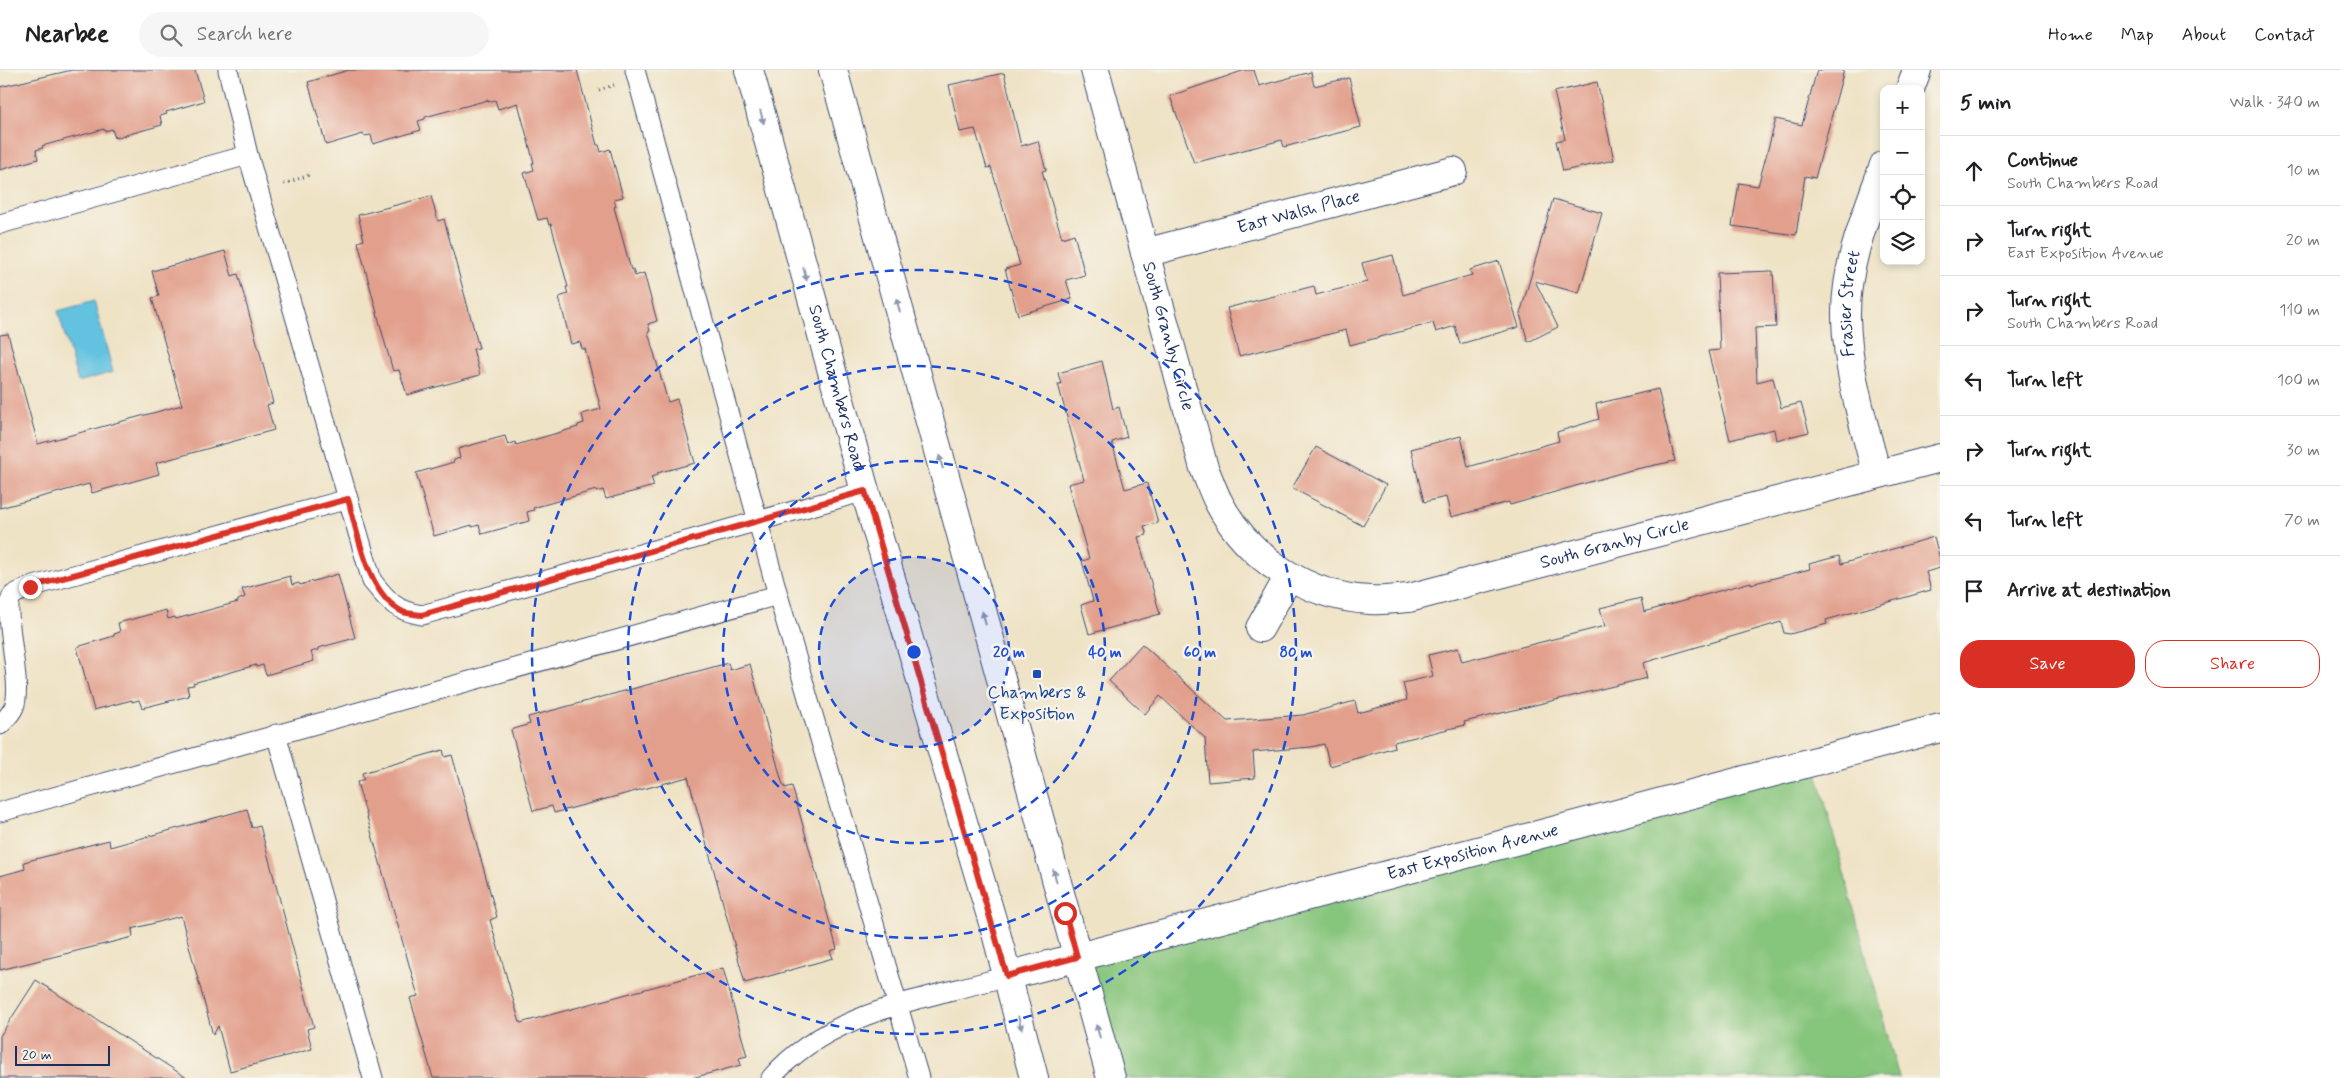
<!DOCTYPE html>
<meta charset="utf-8">
<style>
body{margin:0;font-family:Mynerve,sans-serif;background:#f6f6f6;color:#202124}
.controls{position:absolute;right:15px;top:15px;display:grid;overflow:hidden;border-radius:10px;box-shadow:0 2px 8px #0003}
.controls button{width:45px;height:45px;display:grid;place-items:center;padding:0;border:0;border-bottom:1px solid #e0e0e0;background:#fff;color:#202124;font:25px sans-serif}
.scale{position:absolute;left:15px;bottom:12px;width:95px;box-sizing:border-box;padding-left:5px;border:2px solid #1b2f5e;border-top:0;font-size:14px;line-height:18px;white-space:nowrap;color:#1b2f5e;-webkit-text-stroke:4px #f7f3e8;paint-order:stroke}
.stop{position:absolute;width:15px;height:15px;margin:-11px;border:4px solid #d93025;border-radius:50%;background:#fff}
.stop.end{background:#d93025;border-color:#fff;box-shadow:0 1px 5px #0008}
.list{margin:0;padding:0;list-style:none}
h2{display:flex;justify-content:space-between;align-items:center;height:65px;margin:0;padding:0 20px;font-size:21px}
h2 small{font-size:16px;font-weight:400;color:#757577}
.list li{display:grid;grid-template-columns:32px 1fr auto;gap:15px;align-items:center;box-sizing:border-box;height:70px;padding:0 20px;border-top:1px solid #e0e0e0}
.list b{display:block;font-size:19px;white-space:nowrap}
.list p{margin:0;font-size:16px;white-space:nowrap;color:#757577}
.list em{font-size:16px;font-style:normal;color:#757577}
.actions{display:flex;gap:10px;padding:15px 20px}
.actions a{flex:1;padding:11px 0;border:1px solid #d93025;border-radius:20px;text-align:center;font-size:18px;color:#d93025}
.actions .main{background:#d93025;color:#fff}
.icon{flex:none;width:28px;height:28px;fill:none;stroke:currentColor;stroke-width:2;stroke-linecap:round;stroke-linejoin:round}
.map{position:relative;flex:none;width:1940px;height:1008px;overflow:hidden}
header{display:flex;align-items:center;gap:30px;box-sizing:border-box;height:70px;padding:0 25px;background:#fff;border-bottom:1px solid #e0e0e0}
header strong{font-size:24px}
nav{display:flex;gap:28px;margin-inline-start:auto;font-size:18px}
.search{width:350px;height:45px;background:#f6f6f6;display:flex;align-items:center;gap:12px;box-sizing:border-box;padding:0 18px;border-radius:28px;color:#757577;font-size:19px}
main{display:flex}
aside{flex:1;background:#fff}
.map>svg:first-child{display:block}
.green{fill:#86c57c;stroke:#507a6d}
.water{fill:#62c2e0;stroke:#3e789f}
.building{fill:#e29f8c}
.lines{fill:none;stroke-linecap:round;stroke-linejoin:round}
.service-casing{stroke:#3b4a6e;stroke-width:21}
.minor-casing{stroke:#3b4a6e;stroke-width:30}
.tertiary-casing{stroke:#3b4a6e;stroke-width:30}
.primary-casing{stroke:#3b4a6e;stroke-width:30}
.path{stroke:#3b4a6e;stroke-width:3;stroke-dasharray:1 4;stroke-linecap:butt}
.service{stroke:#fff;stroke-width:19}
.minor{stroke:#fff;stroke-width:28}
.tertiary{stroke:#fff;stroke-width:28}
.primary{stroke:#fff;stroke-width:28}
.oneway{fill:#8d97ae}
.route{stroke:#d93025;stroke-width:6}
.ring{fill:none;stroke:#1d4ed8;stroke-width:2.5;stroke-dasharray:9 6}
.transit-dot{fill:#1a4fb4;stroke:#f7f3e8;stroke-width:2}
.labels{text-anchor:middle;dominant-baseline:central;stroke-width:5;stroke-linejoin:round;paint-order:stroke}
.street-label{font-size:18px;fill:#1b2f5e;stroke:#f7f3e8}
.transit-label{font-size:18px;fill:#164399;stroke:#f7f3e8}
.centre{fill:#1d4ed8;stroke:#f7f3e8;stroke-width:2.5}
.ring-label{font-size:15px;text-anchor:middle;font-weight:bold;fill:#1d4ed8;stroke:#f7f3e8;stroke-width:5;stroke-linejoin:round;paint-order:stroke}
</style>
<header>
<strong>Nearbee</strong>
<div class="search"><svg class="icon" aria-label="search" viewBox="0 0 24 24"><circle cx="10" cy="10" r="6"/><path d="M15 15l6 6"/></svg>Search here</div>
<nav><a>Home</a><a>Map</a><a>About</a><a>Contact</a></nav>
</header>
<main>
<div class="map">
<svg width="1940" height="1008" viewBox="0 0 1940 1008">
<rect width="100%" height="100%" fill="#f7f3e8"/>
<filter id="ink" filterUnits="userSpaceOnUse"><feTurbulence type="fractalNoise" baseFrequency=".02" numOctaves="2"/><feDisplacementMap in="SourceGraphic" scale="10" xChannelSelector="R" yChannelSelector="G"/><feConvolveMatrix kernelMatrix="1 2 1 2 8 2 1 2 1" color-interpolation-filters="sRGB"/></filter>
<filter id="wash" filterUnits="userSpaceOnUse"><feTurbulence type="fractalNoise" baseFrequency=".0096" numOctaves="4" result="noise"/><feDisplacementMap in="SourceGraphic" scale="20" xChannelSelector="R" yChannelSelector="G"/><feGaussianBlur stdDeviation="1.12" result="paint"/><feColorMatrix in="noise" values="0 0 0 0 0 0 0 0 0 0 0 0 0 0 0 0 0 1.4 0 .05"/><feComposite in="paint" operator="in"/></filter>
<g filter="url(#wash)">
<rect width="100%" height="100%" fill="#efe3c6"/>
<!-- green -->
<path class="green" d="M1814 691 1899 1008H1111L1077 887Z"/>
<!-- water -->
<path class="water" d="M94 231 113 302 78 312 58 241Z"/>
<g id="blocks">
<!-- building -->
<path class="building" d="M72 0H195L204 31 166 42 167 44 160 46 162 55 115 68 112 59 105 61 104 59 42 76 43 78 36 80 38 89 0 100V17Z
M349 0H577L597 75H599L601 82 610 79 623 127 614 129 616 136 614 137 631 200 633 199 635 206 644 203 657 251 648 254 650 261 648 262 668 332 677 329 695 393 657 403 658 405 651 407 654 416 606 429 603 420 596 422V420L533 438 534 440 527 442 529 451 482 464 479 455 472 457V455L434 466 416 403 454 392V390L460 388 458 379 475 374 505 366 508 375 515 372 516 375 578 357V355L584 353 582 344 601 339 585 279H582L580 272 571 274 559 227 568 224 566 217H568L551 154 549 155 547 148 538 150 533 133 524 103 534 100 532 93H534L518 33 498 39 495 30 488 32V30L425 47V49L418 51 421 60 373 74 371 65 364 66 363 64 326 75 308 12Z
M1245 0H1254L1259 16 1311 2 1314 16 1349 8 1361 57 1284 77 1282 70 1194 93 1170 26Z
M1817 0H1844L1815 108 1805 106 1796 165 1732 156 1739 113 1758 116 1776 49 1802 55Z
M1004 3 1021 76 1038 71 1046 100 1042 101 1062 168 1074 164 1085 205 1066 210 1072 229 1018 245 1005 199 1020 195 991 97 987 98 975 59 960 62 949 15Z
M1597 12 1614 90 1563 101 1556 71 1565 69 1554 22Z
M431 126 438 151 444 149 448 164 479 278 473 279 480 305 407 325 399 300 393 301 385 273 358 172 364 170 358 145Z
M1553 129 1602 143 1579 223 1535 211 1558 257 1528 272 1520 244Z
M225 181 232 206 238 204 260 283 273 333 267 335 274 360 156 393 159 404 92 423 89 414 0 438V265L8 264 38 374 182 335 152 228 159 226 152 201Z
M1393 185 1403 225 1472 205 1470 200 1499 191 1519 257 1460 274 1455 256 1436 262 1433 253 1350 275 1346 260 1239 286 1227 238 1314 216 1316 225 1367 212 1362 193Z
M1773 201 1776 257 1755 258 1757 312 1773 308 1781 338 1801 333 1809 362 1776 370 1774 359 1730 370 1708 281 1720 280 1717 203Z
M1102 291 1113 339 1119 337 1127 367 1112 372 1125 419 1147 413 1158 453 1144 456 1147 465 1138 467 1160 544 1089 564 1081 535 1093 531 1082 491 1089 489 1068 414 1084 410 1058 314H1061L1058 303Z
M1658 319 1675 391 1631 400 1510 435 1509 432 1451 447 1446 427 1424 432 1411 379 1461 366 1468 397 1559 371 1557 362 1599 349 1596 334Z
M1316 377 1386 415 1363 456 1292 418Z
M1934 467 1940 489V498L1926 502 1931 520 1826 550 1827 554 1790 564 1784 563 1781 552 1643 593 1647 608 1464 652 1465 655 1394 672 1395 677 1330 696 1324 674 1311 677 1253 682 1255 708 1208 712 1205 668 1160 626 1145 644 1109 611 1142 574 1227 651 1303 645 1355 631 1358 643 1407 630 1403 613 1433 606 1428 585 1458 578 1462 592 1605 556 1600 538 1641 528 1644 542 1751 512V514L1810 499 1809 494 1839 486 1841 494Z
M338 504 355 568 318 578V580L311 582 314 591 266 605 263 595 256 597V595L193 613 194 615 187 616 189 626 142 638 139 630 132 632V630L94 640 77 577 114 566V564L120 562 118 553 166 540 168 549 175 547 176 549 238 532V530L245 527 242 519 290 506 292 515 299 513 300 515Z
M728 593 730 600 750 594 782 712 785 718 792 716 837 879 830 881 833 888 745 913 688 707 554 743 552 736 533 741 511 660 530 654 528 647Z
M443 680 445 687 452 685 497 847 490 850 520 953 723 898 747 986 739 988 741 995 692 1008H433L410 928 418 926 357 712 364 709 362 703Z
M247 739 252 758 260 756 289 864 314 957 307 959 312 979 230 1001 218 956 213 965 181 846 132 859 133 867 0 900V806L25 799 24 792 109 770 110 777Z
M36 910 96 949 187 1008H0V966Z"/>
</g>
</g>
<g filter="url(#ink)">
<use href="#blocks" fill-opacity="0" stroke="#3b4a6e" stroke-width="1"/>
<g class="lines">
<defs>
<path id="service" d="M228 0 248 85 372 511C388 531 396 541 422 545L865 421
M635 0 778 525 919 1008
M0 154 248 85
M0 655C5 650 11 644 14 637 24 613 0 538 13 525 17 522 25 520 30 517L348 429
M276 664 373 1008
M0 742 778 525
M771 1008C828 941 927 929 1007 906"/>
<g id="minor">
<path id="s1" d="M1095 0 1204 398C1209 409 1213 422 1219 433 1248 488 1307 527 1370 530 1383 531 1396 529 1409 528L1940 388"/>
<path d="M1910 19 1917 0"/>
<path id="s2" d="M1145 183 1453 101"/>
<path id="s3" d="M1877 404C1863 352 1847 301 1846 247 1845 194 1867 143 1884 95"/>
<path d="M1260 558 1289 506"/>
</g>
<g id="tertiary">
<path id="s4" d="M1007 906 1940 658"/>
</g>
<g id="primary">
<path id="s5" d="M749 0 865 421 996 863 1034 1008"/>
<path d="M833 0 1111 1008"/>
</g>
</defs>
<!-- service casing -->
<use href="#service" class="service-casing"/>
<!-- minor casing -->
<use href="#minor" class="minor-casing"/>
<!-- tertiary casing -->
<use href="#tertiary" class="tertiary-casing"/>
<!-- primary casing -->
<use href="#primary" class="primary-casing"/>
<!-- path -->
<path class="path" d="M599 20 614 15
M284 114 309 105"/>
<!-- service -->
<use href="#service" class="service"/>
<!-- minor -->
<use href="#minor" class="minor"/>
<!-- tertiary -->
<use href="#tertiary" class="tertiary"/>
<!-- primary -->
<use href="#primary" class="primary"/>
</g>
<!-- one-way arrows -->
<defs><path id="oneway-solid" d="M-6-.8H1V-3.2L6.5 0L1 3.2V.8H-6Z" transform="scale(1.25)"/></defs>
<g class="oneway">
<use href="#oneway-solid" transform="translate(762 47) rotate(75)"/>
<use href="#oneway-solid" transform="translate(805 204) rotate(75)"/>
<use href="#oneway-solid" transform="translate(898 235) rotate(-105)"/>
<use href="#oneway-solid" transform="translate(941 392) rotate(-105)"/>
<use href="#oneway-solid" transform="translate(984 548) rotate(-105)"/>
<use href="#oneway-solid" transform="translate(1055 806) rotate(-105)"/>
<use href="#oneway-solid" transform="translate(1020 953) rotate(75)"/>
<use href="#oneway-solid" transform="translate(1098 961) rotate(-106)"/>
</g>
</g>
<g class="lines" filter="url(#ink)">
<!-- route -->
<path class="route" d="M30 517 348 429C358 463 367 525 403 542 408 544 417 544 422 545L865 421 1007 906 1077 887 1065 843"/>
</g>
<!-- distance rings -->
<circle cx="914" cy="582" r="95" fill="#1d4ed8" fill-opacity=".12"/>
<g class="ring">
<circle cx="914" cy="582" r="95"/>
<circle cx="914" cy="582" r="191"/>
<circle cx="914" cy="582" r="286"/>
<circle cx="914" cy="582" r="382"/>
</g>
<!-- markers -->
<rect class="transit-dot" x="1032" y="599" width="10" height="10" rx="2.5"/>
<g class="labels">
<!-- street labels -->
<g class="street-label">
<text stroke="none"><textPath href="#s2" startOffset="159">East Walsh Place</textPath></text>
<text stroke="none"><textPath href="#s3" startOffset="174">Frasier Street</textPath></text>
<text stroke="none"><textPath href="#s1" startOffset="276">South Granby Circle</textPath></text>
<text stroke="none"><textPath href="#s5" startOffset="329">South Chambers Road</textPath></text>
<text stroke="none"><textPath href="#s1" startOffset="890">South Granby Circle</textPath></text>
<text stroke="none"><textPath href="#s4" startOffset="482">East Exposition Avenue</textPath></text>
</g>
<!-- transit labels -->
<g class="transit-label">
<text x="1037" y="623">Chambers &amp;<tspan x="1037" dy="21">Exposition</tspan></text>
</g>
</g>
<circle cx="914" cy="582" r="8" class="centre"/>
<g class="ring-label">
<text x="1009" y="587">20 m</text>
<text x="1105" y="587">40 m</text>
<text x="1200" y="587">60 m</text>
<text x="1296" y="587">80 m</text>
</g>
</svg>
<div class="controls">
<button>+</button>
<button>−</button>
<button><svg class="icon" aria-label="locate" viewBox="0 0 24 24"><circle cx="12" cy="12" r="6"/><path d="M12 2v4M12 18v4M2 12h4M18 12h4"/></svg></button>
<button><svg class="icon" aria-label="layers" viewBox="0 0 24 24"><path d="M12 4l9 5-9 5-9-5zM3 14l9 5 9-5"/></svg></button>
</div>
<div class="scale">20 m</div>
<div class="stop" style="left:1065px;top:843px"></div>
<div class="stop end" style="left:30px;top:517px"></div>
</div>
<aside>
<h2>5 min<small>Walk · 340 m</small></h2>
<ul class="list">
<li><svg class="icon" aria-label="ahead" viewBox="0 0 24 24"><path d="M12 20V5M6 11l6-6 6 6"/></svg><div><b>Continue</b><p>South Chambers Road</p></div><em>10 m</em></li>
<li><svg class="icon" aria-label="right" viewBox="0 0 24 24"><path d="M7 20v-9h11M14 6l5 5-5 5"/></svg><div><b>Turn right</b><p>East Exposition Avenue</p></div><em>20 m</em></li>
<li><svg class="icon" aria-label="right" viewBox="0 0 24 24"><path d="M7 20v-9h11M14 6l5 5-5 5"/></svg><div><b>Turn right</b><p>South Chambers Road</p></div><em>110 m</em></li>
<li><svg class="icon" aria-label="left" viewBox="0 0 24 24"><path d="M17 20v-9H6M10 6l-5 5 5 5"/></svg><div><b>Turn left</b></div><em>100 m</em></li>
<li><svg class="icon" aria-label="right" viewBox="0 0 24 24"><path d="M7 20v-9h11M14 6l5 5-5 5"/></svg><div><b>Turn right</b></div><em>30 m</em></li>
<li><svg class="icon" aria-label="left" viewBox="0 0 24 24"><path d="M17 20v-9H6M10 6l-5 5 5 5"/></svg><div><b>Turn left</b></div><em>70 m</em></li>
<li><svg class="icon" aria-label="arrive" viewBox="0 0 24 24"><path d="M6 21V4h12l-3 4 3 4H6"/></svg><div><b>Arrive at destination</b></div></li>
</ul>
<div class="actions"><a class="main">Save</a><a>Share</a></div>
</aside>
</main>
